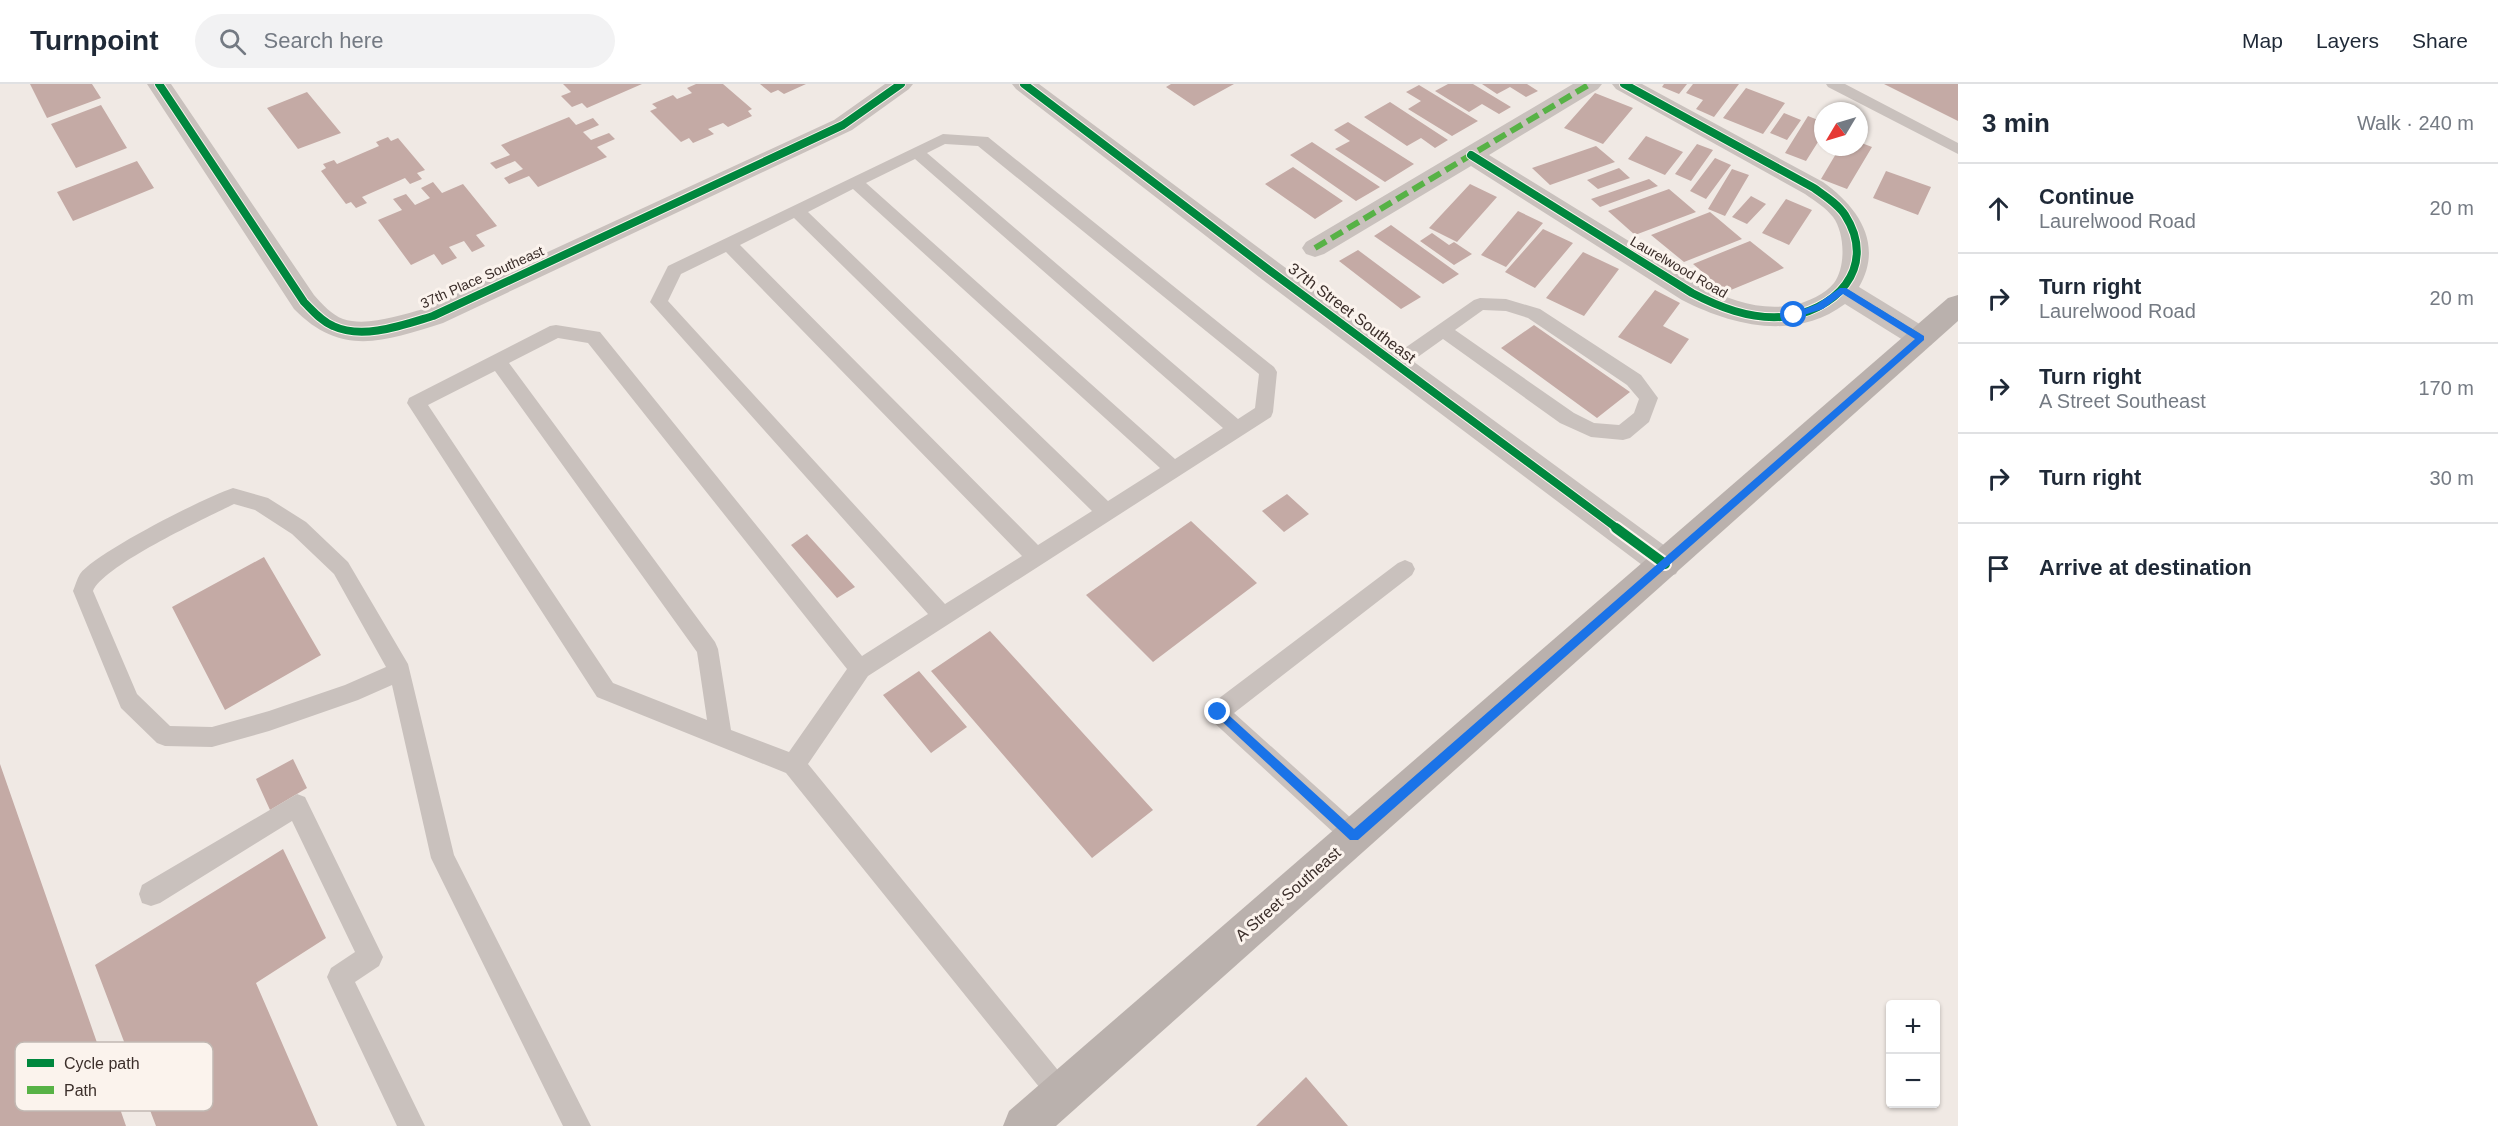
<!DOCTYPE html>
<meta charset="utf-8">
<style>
body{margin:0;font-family:Arial,sans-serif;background:#f2f2f3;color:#1f2937}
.controls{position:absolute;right:18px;bottom:18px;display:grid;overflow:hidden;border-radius:6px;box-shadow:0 2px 4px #0004}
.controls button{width:54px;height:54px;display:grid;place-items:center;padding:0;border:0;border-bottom:2px solid #e0e1e3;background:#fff;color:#1f2937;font:30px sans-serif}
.compass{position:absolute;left:1814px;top:18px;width:54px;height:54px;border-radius:50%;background:#fff;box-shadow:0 2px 4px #0004;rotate:232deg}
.stop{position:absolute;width:18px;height:18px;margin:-14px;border:4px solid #1a73e8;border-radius:50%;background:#fff}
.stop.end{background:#1a73e8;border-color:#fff;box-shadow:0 2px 6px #0008}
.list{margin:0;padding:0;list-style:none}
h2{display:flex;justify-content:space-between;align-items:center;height:78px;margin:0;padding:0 24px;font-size:26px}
h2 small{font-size:20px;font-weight:400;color:#747a83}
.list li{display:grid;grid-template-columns:39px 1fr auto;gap:18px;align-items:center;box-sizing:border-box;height:90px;padding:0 24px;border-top:2px solid #e0e1e3}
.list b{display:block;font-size:22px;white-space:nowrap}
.list p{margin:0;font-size:20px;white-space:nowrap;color:#747a83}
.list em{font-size:20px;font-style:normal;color:#747a83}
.icon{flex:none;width:33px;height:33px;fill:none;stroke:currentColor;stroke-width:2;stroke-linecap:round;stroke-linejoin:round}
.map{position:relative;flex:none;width:1958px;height:1042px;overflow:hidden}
header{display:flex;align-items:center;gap:36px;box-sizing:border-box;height:84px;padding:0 30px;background:#fff;border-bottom:2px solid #e0e1e3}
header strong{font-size:28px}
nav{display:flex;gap:33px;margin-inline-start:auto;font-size:21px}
.search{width:420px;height:54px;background:#f2f2f3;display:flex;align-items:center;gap:15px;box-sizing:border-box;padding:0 21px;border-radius:33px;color:#747a83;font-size:22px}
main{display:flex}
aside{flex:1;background:#fff}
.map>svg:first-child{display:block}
.building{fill:#c4aaa5}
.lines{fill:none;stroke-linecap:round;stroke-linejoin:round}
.service{fill:#c9c1bd;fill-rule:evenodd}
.minor{fill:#c9c1bd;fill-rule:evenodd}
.tertiary{fill:#c9c1bd;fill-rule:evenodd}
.secondary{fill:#bab1ad;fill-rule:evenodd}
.quiet{stroke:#57b246;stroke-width:6;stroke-dasharray:13 6;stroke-linecap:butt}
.cycleway-far1-casing{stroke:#fbf3ed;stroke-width:10}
.cycleway-casing{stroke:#fbf3ed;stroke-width:14}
.cycleway-far1{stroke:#00873e;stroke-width:8}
.cycleway{stroke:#00873e;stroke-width:10}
.route{fill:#1a73e8}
.labels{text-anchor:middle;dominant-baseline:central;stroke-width:6;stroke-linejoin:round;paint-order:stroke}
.far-street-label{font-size:14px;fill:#3b2e2a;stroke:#fbf3ed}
.street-label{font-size:16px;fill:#3b2e2a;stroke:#fbf3ed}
.key{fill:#fbf3ed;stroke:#c1b8b2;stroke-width:1.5}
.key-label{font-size:16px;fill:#3b2e2a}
</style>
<header>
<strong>Turnpoint</strong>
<div class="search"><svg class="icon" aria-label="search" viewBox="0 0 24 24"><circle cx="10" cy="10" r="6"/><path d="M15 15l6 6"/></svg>Search here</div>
<nav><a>Map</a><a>Layers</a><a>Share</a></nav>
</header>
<main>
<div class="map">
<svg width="1958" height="1042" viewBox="0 0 1958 1042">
<rect width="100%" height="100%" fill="#f0e9e4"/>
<!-- building -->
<path class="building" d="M30 0H92L101 14 47 34Z
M563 0H642L587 24 582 19 572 23 561 12 571 8Z
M696 0H723L752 25 748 27 752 32 728 43 723 39 708 45 714 50 693 59 689 54 681 58 650 27 657 24 652 20 673 11 677 15 692 9 687 4Z
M760 0H806L784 10 778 6 771 9Z
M1171 0H1234L1194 22 1166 3Z
M1448 0H1473L1511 23 1499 30 1482 20 1469 28 1435 7Z
M1482 0H1527L1538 7 1526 13 1510 3 1497 10Z
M1664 0H1687L1679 10 1662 3Z
M1693 0H1739L1714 33 1696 25 1703 16 1686 9Z
M1884 0H1958V37Z
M1419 1 1478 37 1452 52 1408 25 1421 17 1406 8Z
M1746 4 1785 19 1763 50 1723 34Z
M307 8 341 49 298 65 267 24Z
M1595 9 1633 24 1603 60 1564 44Z
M1390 18 1448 56 1435 64 1421 54 1407 62 1364 33Z
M101 21 127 64 76 84 51 40Z
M1784 29 1801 36 1787 56 1770 49Z
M1808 32 1823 38V50L1806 77 1785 69Z
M569 33 576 41 593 34 599 41 583 48 591 56 609 49 615 55 597 63 607 73 538 103 529 92 509 100 504 94 523 85 515 77 496 85 490 79 510 71 501 61Z
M1348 38 1414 80 1385 98 1335 65 1350 57 1334 46Z
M1646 52 1683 68 1665 91 1628 75Z
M388 53 391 57 398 54 425 86 417 89 422 95 410 100 405 94 362 113 367 119 356 124 351 118 346 120 321 87 326 84 323 80 334 76 337 80 379 62 376 58Z
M1312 58 1380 103 1356 117 1290 71Z
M1859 58 1872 63 1847 105 1821 95 1840 63H1859Z
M1697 60 1713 66 1691 97 1675 90Z
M1596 62 1615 78 1550 101 1532 84Z
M1715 74 1731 81 1706 115 1690 107Z
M137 77 154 104 73 137 57 108Z
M1293 83 1343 117 1315 135 1265 100Z
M1619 84 1630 94 1598 105 1587 96Z
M1732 85 1749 91 1725 132 1708 125Z
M1886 87 1931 103 1918 131 1873 114Z
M1649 95 1658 102 1600 123 1591 115Z
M433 98 442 109 463 100 497 142 476 151 485 162 472 168 464 157 449 163 457 174 442 181 434 170 411 181 378 136 402 126 393 115 406 110 415 121 430 114 421 104Z
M1470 100 1497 113 1457 158 1429 144Z
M1669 105 1696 128 1635 151 1608 127Z
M1751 112 1766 120 1747 140 1732 133Z
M1786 115 1812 126 1789 161 1762 149Z
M1518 127 1543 139 1506 183 1481 171Z
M1710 128 1742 155 1684 178 1651 151Z
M1391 141 1459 190 1443 200 1374 152Z
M1543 145 1573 159 1535 204 1505 188Z
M1432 149 1449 161 1454 158 1472 170 1454 181 1420 157Z
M1750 157 1784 184 1726 208 1693 180Z
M1358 166 1421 213 1401 225 1339 177Z
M1583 168 1619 185 1584 232 1546 214Z
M1655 206 1680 219 1663 242 1689 255 1671 280 1618 253Z
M1534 241 1630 308 1597 334 1501 264Z
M1287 410 1309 430 1284 448 1262 427Z
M1191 437 1257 499 1153 578 1086 511Z
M807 450 855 503 837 514 791 461Z
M264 473 321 571 225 626 172 523Z
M990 547 1153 726 1092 774 931 587Z
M919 587 967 643 931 669 883 611Z
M293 675 307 704 270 726 256 695Z
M0 680 126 1042H0Z
M283 765 326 854 256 899 318 1042H156L95 881Z
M1306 993 1348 1042H1256Z"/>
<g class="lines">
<!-- service -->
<path class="service" d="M1826 0H1845L1958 59V70L1828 3Z
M943 50 988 53 1274 283 1277 288 1273 328 1271 333 868 592 808 680 1070 1001 1074 1010 1070 1019 1061 1023 1052 1019 786 689 597 613 407 319 409 314 550 242 556 241 600 248 862 572 928 530 650 218 668 182ZM945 60 978 62 1259 290 1255 324 1238 335 927 69ZM915 75 1223 344 1175 375 866 99ZM853 105 1160 384 1108 417 808 128ZM794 134 1092 427 1038 461 740 161ZM726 168 1022 472 945 520 668 217 681 190ZM558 254 588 259 847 585 789 668 731 646 718 565 715 558 509 279ZM495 287 697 568 707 636 613 599 428 321Z
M1480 214 1506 215 1540 225 1641 291 1658 314 1649 338 1630 354 1623 356 1591 353 1560 339 1443 255 1401 285 1395 287 1389 285 1386 280 1389 275 1474 216ZM1483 226 1506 227 1528 234 1627 301 1639 315 1634 329 1619 341 1594 339 1574 329 1455 246Z
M233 404 268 414 306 438 348 478 408 580 454 771 591 1042H563L431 774 392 601 358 616 269 647 212 663 165 662 157 659 121 624 73 507C75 502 77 495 80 490 95 469 205 413 233 404ZM234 420 255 426 292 450 334 490 386 583 345 601 269 627 212 643 170 642 137 610 93 507C104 481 206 434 234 420Z
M1405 476 1412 479 1415 485 1412 491 1234 629 1362 744 1366 752 1362 760 1354 763 1346 760 1210 635 1207 628 1210 621 1398 479Z
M297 710 305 713 383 873 379 882 355 898 425 1042H397L331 902 327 893 331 884 355 868 292 737 160 819 151 822 142 819 139 810 142 801Z"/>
<!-- minor -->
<path class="minor" d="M147 0H171L314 211C322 220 332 231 343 235 367 243 400 231 424 225L834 36 885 0H913L909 5 852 46 443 239C385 257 342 274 294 225Z
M1573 0H1602L1598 5 1489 71 1702 202C1731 217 1761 227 1794 221 1808 218 1825 210 1834 199 1846 183 1845 149 1833 133 1826 124 1815 117 1805 110L1616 5 1612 0H1642L1823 98C1858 123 1884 160 1859 203L1931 247 1935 254 1931 261 1921 264 1911 261 1845 220C1795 257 1733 242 1682 216L1471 82 1324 170 1315 173 1306 170 1302 164 1306 158Z"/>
<!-- tertiary -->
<path class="tertiary" d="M1012 0H1039L1279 179 1676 470 1681 480 1676 490 1665 494 1654 490 1259 193 1016 5Z"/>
<!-- secondary -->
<path class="secondary" d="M1958 211V237L1056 1042H1003L1009 1027 1948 214Z"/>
<!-- quiet -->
<path class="quiet" d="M1315 164 1590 0
M1843 206 1921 254"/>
<defs>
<path id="cycleway-far1" d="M159 0 304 218C313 227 321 237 333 242 363 256 403 241 433 232L843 41 901 0
M1024 0 1269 186 1618 445
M1471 71 1692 209C1719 223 1749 235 1781 233 1834 229 1879 184 1845 131 1838 120 1825 112 1814 104L1624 0"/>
<path id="cycleway" d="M1616 444 1665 480"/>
</defs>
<!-- cycleway-far1 casing -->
<use href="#cycleway-far1" class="cycleway-far1-casing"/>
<!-- cycleway casing -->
<use href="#cycleway" class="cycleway-casing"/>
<!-- cycleway-far1 -->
<use href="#cycleway-far1" class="cycleway-far1"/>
<!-- cycleway -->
<use href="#cycleway" class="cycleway"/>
</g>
<!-- route -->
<path class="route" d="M1840 204H1846L1924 252V256L1358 756H1350L1215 631V625H1222L1354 745 1915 255 1843 210 1823 225 1794 234 1789 231 1817 220Z"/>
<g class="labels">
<!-- far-street labels -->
<g class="far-street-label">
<text transform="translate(1679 183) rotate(30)">Laurelwood Road</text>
<text transform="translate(482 193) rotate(-24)">37th Place Southeast</text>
</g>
<!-- street labels -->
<g class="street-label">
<text transform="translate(1352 229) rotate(37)">37th Street Southeast</text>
<text transform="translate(1288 810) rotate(-41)">A Street Southeast</text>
</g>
</g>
<!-- legend -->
<rect x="15" y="958" width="198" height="69" rx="9" class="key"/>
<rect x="27" y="975" width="27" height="8" fill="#00873e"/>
<rect x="27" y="1002" width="27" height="8" fill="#57b246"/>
<g class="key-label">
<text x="64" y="985">Cycle path</text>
<text x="64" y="1012">Path</text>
</g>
</svg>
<div class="controls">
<button>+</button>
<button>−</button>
</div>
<svg class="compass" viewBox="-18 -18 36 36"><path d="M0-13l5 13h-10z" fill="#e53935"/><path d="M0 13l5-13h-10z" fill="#747a83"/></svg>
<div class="stop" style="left:1794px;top:231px"></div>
<div class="stop end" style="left:1218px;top:628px"></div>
</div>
<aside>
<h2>3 min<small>Walk · 240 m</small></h2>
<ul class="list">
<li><svg class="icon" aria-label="ahead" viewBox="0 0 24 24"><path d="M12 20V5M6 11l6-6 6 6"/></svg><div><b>Continue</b><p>Laurelwood Road</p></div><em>20 m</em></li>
<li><svg class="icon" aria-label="right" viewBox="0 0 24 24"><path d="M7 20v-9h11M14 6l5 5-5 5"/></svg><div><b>Turn right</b><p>Laurelwood Road</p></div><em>20 m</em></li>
<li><svg class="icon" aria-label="right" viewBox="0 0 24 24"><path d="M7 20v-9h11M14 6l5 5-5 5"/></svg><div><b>Turn right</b><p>A Street Southeast</p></div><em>170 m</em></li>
<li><svg class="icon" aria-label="right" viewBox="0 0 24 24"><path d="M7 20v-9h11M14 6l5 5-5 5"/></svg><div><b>Turn right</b></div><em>30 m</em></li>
<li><svg class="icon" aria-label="arrive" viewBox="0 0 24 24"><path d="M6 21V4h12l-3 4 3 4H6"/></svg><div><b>Arrive at destination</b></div></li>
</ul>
</aside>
</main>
